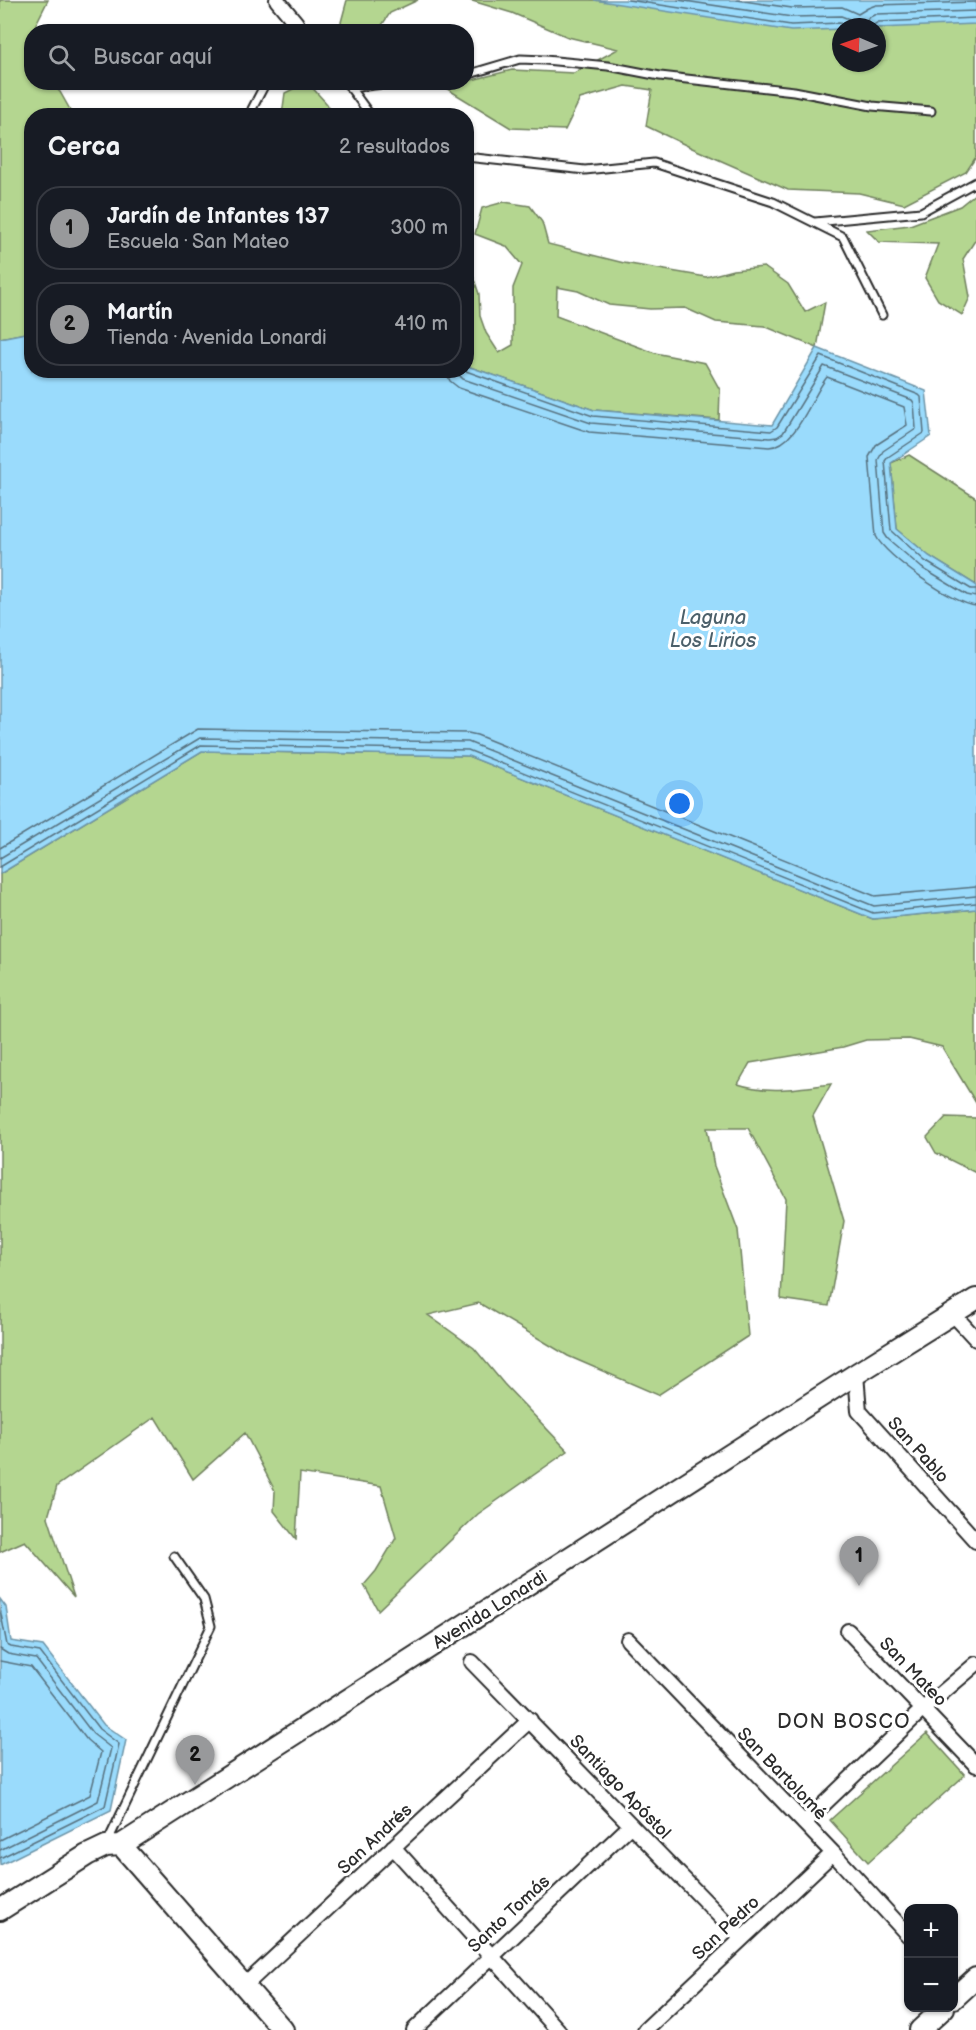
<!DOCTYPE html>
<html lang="es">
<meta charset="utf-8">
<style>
body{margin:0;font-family:"Balsamiq Sans",sans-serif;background:#242831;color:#f1f3f6}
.controls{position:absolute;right:18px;bottom:18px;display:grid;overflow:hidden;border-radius:12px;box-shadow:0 2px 4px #0004}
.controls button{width:54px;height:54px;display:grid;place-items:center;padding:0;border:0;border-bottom:2px solid #363941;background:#171b24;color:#f1f3f6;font:30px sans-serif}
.compass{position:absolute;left:832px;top:18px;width:54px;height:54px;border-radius:50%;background:#171b24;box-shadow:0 2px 4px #0004;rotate:272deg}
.you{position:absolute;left:680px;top:804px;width:21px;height:21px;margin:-15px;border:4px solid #fff;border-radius:50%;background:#1a73e8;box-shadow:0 0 0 9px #1a73e833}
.badge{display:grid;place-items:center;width:39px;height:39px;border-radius:50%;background:#98999b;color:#111;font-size:20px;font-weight:700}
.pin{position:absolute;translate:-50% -50px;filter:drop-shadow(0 2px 3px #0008)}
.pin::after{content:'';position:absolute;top:32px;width:21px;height:18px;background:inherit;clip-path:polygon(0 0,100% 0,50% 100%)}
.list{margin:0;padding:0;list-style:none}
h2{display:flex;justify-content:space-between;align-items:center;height:78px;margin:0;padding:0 24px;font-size:26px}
h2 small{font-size:20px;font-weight:400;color:#9ea1a6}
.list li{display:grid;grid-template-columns:39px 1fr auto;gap:18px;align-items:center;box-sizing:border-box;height:84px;margin:0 12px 12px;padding:0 12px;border:2px solid #363941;border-radius:24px}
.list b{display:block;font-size:22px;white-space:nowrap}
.list p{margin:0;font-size:20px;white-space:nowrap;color:#9ea1a6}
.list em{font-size:20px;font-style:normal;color:#9ea1a6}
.icon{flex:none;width:33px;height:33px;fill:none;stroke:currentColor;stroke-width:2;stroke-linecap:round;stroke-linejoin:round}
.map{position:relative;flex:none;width:976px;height:2030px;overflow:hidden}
.search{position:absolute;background:#171b24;box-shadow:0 2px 4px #0004;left:24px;top:24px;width:450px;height:66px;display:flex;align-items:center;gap:15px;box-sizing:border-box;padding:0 21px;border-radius:24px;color:#9ea1a6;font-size:22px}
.panel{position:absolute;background:#171b24;box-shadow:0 2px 4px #0004;left:24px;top:108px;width:450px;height:270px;border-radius:24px}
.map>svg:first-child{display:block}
.green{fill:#b4d690;stroke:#70805e;stroke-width:1.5}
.water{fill:#9adbfc;stroke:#6e95a8;stroke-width:1.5}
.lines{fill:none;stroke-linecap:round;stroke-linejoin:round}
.shore{stroke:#57717f;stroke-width:1.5}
.lane-casing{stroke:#2b2b2b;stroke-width:11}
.street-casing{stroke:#2b2b2b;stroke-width:18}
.secondary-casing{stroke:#2b2b2b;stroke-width:24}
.lane{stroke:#fff;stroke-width:7}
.street{stroke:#fff;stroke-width:14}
.secondary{stroke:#fff;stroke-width:20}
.labels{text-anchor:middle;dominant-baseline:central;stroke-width:6;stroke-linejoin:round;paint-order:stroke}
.street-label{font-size:18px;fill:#2b2b2b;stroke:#fff}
.water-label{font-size:20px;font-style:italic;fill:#4c606a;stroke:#fff}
.neighbourhood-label{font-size:20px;letter-spacing:1.5px;fill:#2b2b2b;stroke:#fff}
</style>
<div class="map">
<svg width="976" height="2030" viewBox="0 0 976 2030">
<rect width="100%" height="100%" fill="#fff"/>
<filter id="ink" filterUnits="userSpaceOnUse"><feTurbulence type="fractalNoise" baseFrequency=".0167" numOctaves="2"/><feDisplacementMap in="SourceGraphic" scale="12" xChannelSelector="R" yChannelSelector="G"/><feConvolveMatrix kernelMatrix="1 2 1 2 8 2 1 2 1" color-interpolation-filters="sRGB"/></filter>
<g filter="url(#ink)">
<!-- green -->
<path class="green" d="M0 0H48L31 34 29 60 31 62 32 82 51 83 60 92 73 115 32 116 31 332 0 338Z
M347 0H418L390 13 378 31H347L340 26Z
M469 0H594L841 27V63H877V27L976 23V157L966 172 904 204 859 193 788 190 692 148 646 126 652 90 626 86 580 99 565 130 511 128 444 87 512 70 574 73 618 49 568 37 512 13Z
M305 83H308L327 104 333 115H282L285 93Z
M976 193V239L963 259 970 297 962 315 938 300 925 278 938 244 879 242 867 230 910 225 960 206Z
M504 202 530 206 542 222 548 244 624 263 706 277 733 270 764 267 788 284 805 312 825 302 817 348 764 326 716 322 685 308 650 309 609 305 578 291 557 287 556 316 655 353 705 363 720 390 719 420 594 410 467 366V273L473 276 479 294 480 316 486 333 499 353 513 345V288L522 265 506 246 475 234 482 208Z
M909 455 976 498V585L929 556 897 529 891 463Z
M202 751 468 756 873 919 976 909V1103L942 1047 909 1039 866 1040 843 1047 750 1063 738 1084C768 1094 800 1088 831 1084L813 1116 844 1221 829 1306 781 1299 786 1199 748 1128H707L714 1166 738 1230 748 1336 658 1395 568 1356 479 1303 428 1315 474 1348 504 1384 568 1451 478 1514 378 1610 364 1585 376 1571 396 1538 381 1486 300 1473 296 1539 274 1511 275 1491 245 1433 193 1479 155 1417 57 1486 48 1517 74 1597 25 1541 0 1552V874Z
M946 1117 976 1118V1173L936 1153 927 1137Z
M927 1733 965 1775 868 1862 830 1820Z"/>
<!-- water -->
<path class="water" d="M594 0H976V24L877 28 841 27V29L791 31Z
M31 332 32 370H466L467 366 594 410 772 425 817 348 926 391 931 436 891 463 897 529 929 556 976 585V909L873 919 468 756 202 751 0 874V338Z
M0 1599 6 1607 11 1641 43 1646 104 1725 126 1740 111 1810 0 1865Z"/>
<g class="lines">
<!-- shore -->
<path class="shore" d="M628 0 791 25 840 23 846 27
M678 0 792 17 841 16 849 19 854 27
M737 0 792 8 842 7 858 14 868 8 876 5 976 2
M864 27 868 18 876 14 976 11
M871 27 878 22 976 18
M445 370 450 381 459 388 589 432 769 447C797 446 811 397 827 377L904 407 907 425 876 445 869 457 876 536C885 556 955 605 976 606
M454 370 463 379 591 423 770 438 777 437 783 433 824 366 912 400 914 403 916 429 883 451 878 460 884 533 888 539 922 568 967 595 976 597
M463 370 593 416 771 431 777 427 821 356 919 395 921 397 924 433 888 457 885 461 891 530 925 561 971 589H976
M0 848 198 729 468 733 477 735 875 896 976 887
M0 858 200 738 468 742 874 906 976 896
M0 867 201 745 468 750 873 913 976 903
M0 1609 7 1645 11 1647 40 1652 99 1729 119 1744 105 1806 0 1858
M0 1649 8 1654 36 1659 93 1734 111 1748 98 1801 0 1850
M0 1661 31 1667 87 1740 101 1752 90 1795 0 1840"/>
<defs>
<path id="lane" d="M292 32 296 23 305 32
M466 75 520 59 545 60 608 66 660 76 794 91 872 106 931 111
M346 82 371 116
M350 88 399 82
M252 109 266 82
M466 157 585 170 654 163 773 202 843 237 882 315
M815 222 921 212 976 182
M107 1843 211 1626 204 1599 174 1556"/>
<path id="street" d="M277 0 296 23
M953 1314 976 1339
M856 1374 859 1411 976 1541
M848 1631 976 1765
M628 1640 833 1853 908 1935
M472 1662 741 1938
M804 1823 923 1709 976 1664
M393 1847 558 2030
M244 1986 530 1720
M414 2030 631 1825
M645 2030 833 1853"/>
<path id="secondary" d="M121 1845 283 2030
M0 1910 87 1855 106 1846 121 1845 856 1374 976 1299
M954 1998 976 1978
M920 2030 944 2008"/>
</defs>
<!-- lane casing -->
<use href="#lane" class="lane-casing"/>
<!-- street casing -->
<use href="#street" class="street-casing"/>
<!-- secondary casing -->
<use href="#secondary" class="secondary-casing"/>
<!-- lane -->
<use href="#lane" class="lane"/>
<!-- street -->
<use href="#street" class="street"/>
<!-- secondary -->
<use href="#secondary" class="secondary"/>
</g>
</g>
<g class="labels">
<!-- street labels -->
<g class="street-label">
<text transform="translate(918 1450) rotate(48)">San Pablo</text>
<text transform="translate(490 1610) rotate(-32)">Avenida Lonardi</text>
<text transform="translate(913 1672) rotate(46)">San Mateo</text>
<text transform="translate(782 1774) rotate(46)">San Bartolomé</text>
<text transform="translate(620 1787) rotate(46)">Santiago Apóstol</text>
<text transform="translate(375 1839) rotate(-43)">San Andrés</text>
<text transform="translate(509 1914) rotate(-43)">Santo Tomás</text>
<text transform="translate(726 1928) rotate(-43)">San Pedro</text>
</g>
<!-- water labels -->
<g class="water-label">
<text x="713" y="618">Laguna<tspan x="713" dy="23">Los Lirios</tspan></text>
</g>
<!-- neighbourhood labels -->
<g class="neighbourhood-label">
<text x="844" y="1722">DON BOSCO</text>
</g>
</g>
</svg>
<div class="controls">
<button>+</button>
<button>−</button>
</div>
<svg class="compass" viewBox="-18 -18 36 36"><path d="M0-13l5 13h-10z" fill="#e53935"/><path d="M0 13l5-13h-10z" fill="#9ea1a6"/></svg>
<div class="you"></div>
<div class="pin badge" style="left:859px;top:1586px">1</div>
<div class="pin badge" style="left:195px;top:1785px">2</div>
<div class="search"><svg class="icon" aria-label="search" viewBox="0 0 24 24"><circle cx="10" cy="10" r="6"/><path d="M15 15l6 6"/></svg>Buscar aquí</div>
<section class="panel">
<h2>Cerca<small>2 resultados</small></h2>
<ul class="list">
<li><span class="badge">1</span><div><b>Jardín de Infantes 137</b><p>Escuela · San Mateo</p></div><em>300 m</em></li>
<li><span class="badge">2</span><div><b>Martín</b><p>Tienda · Avenida Lonardi</p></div><em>410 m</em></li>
</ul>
</section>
</div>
